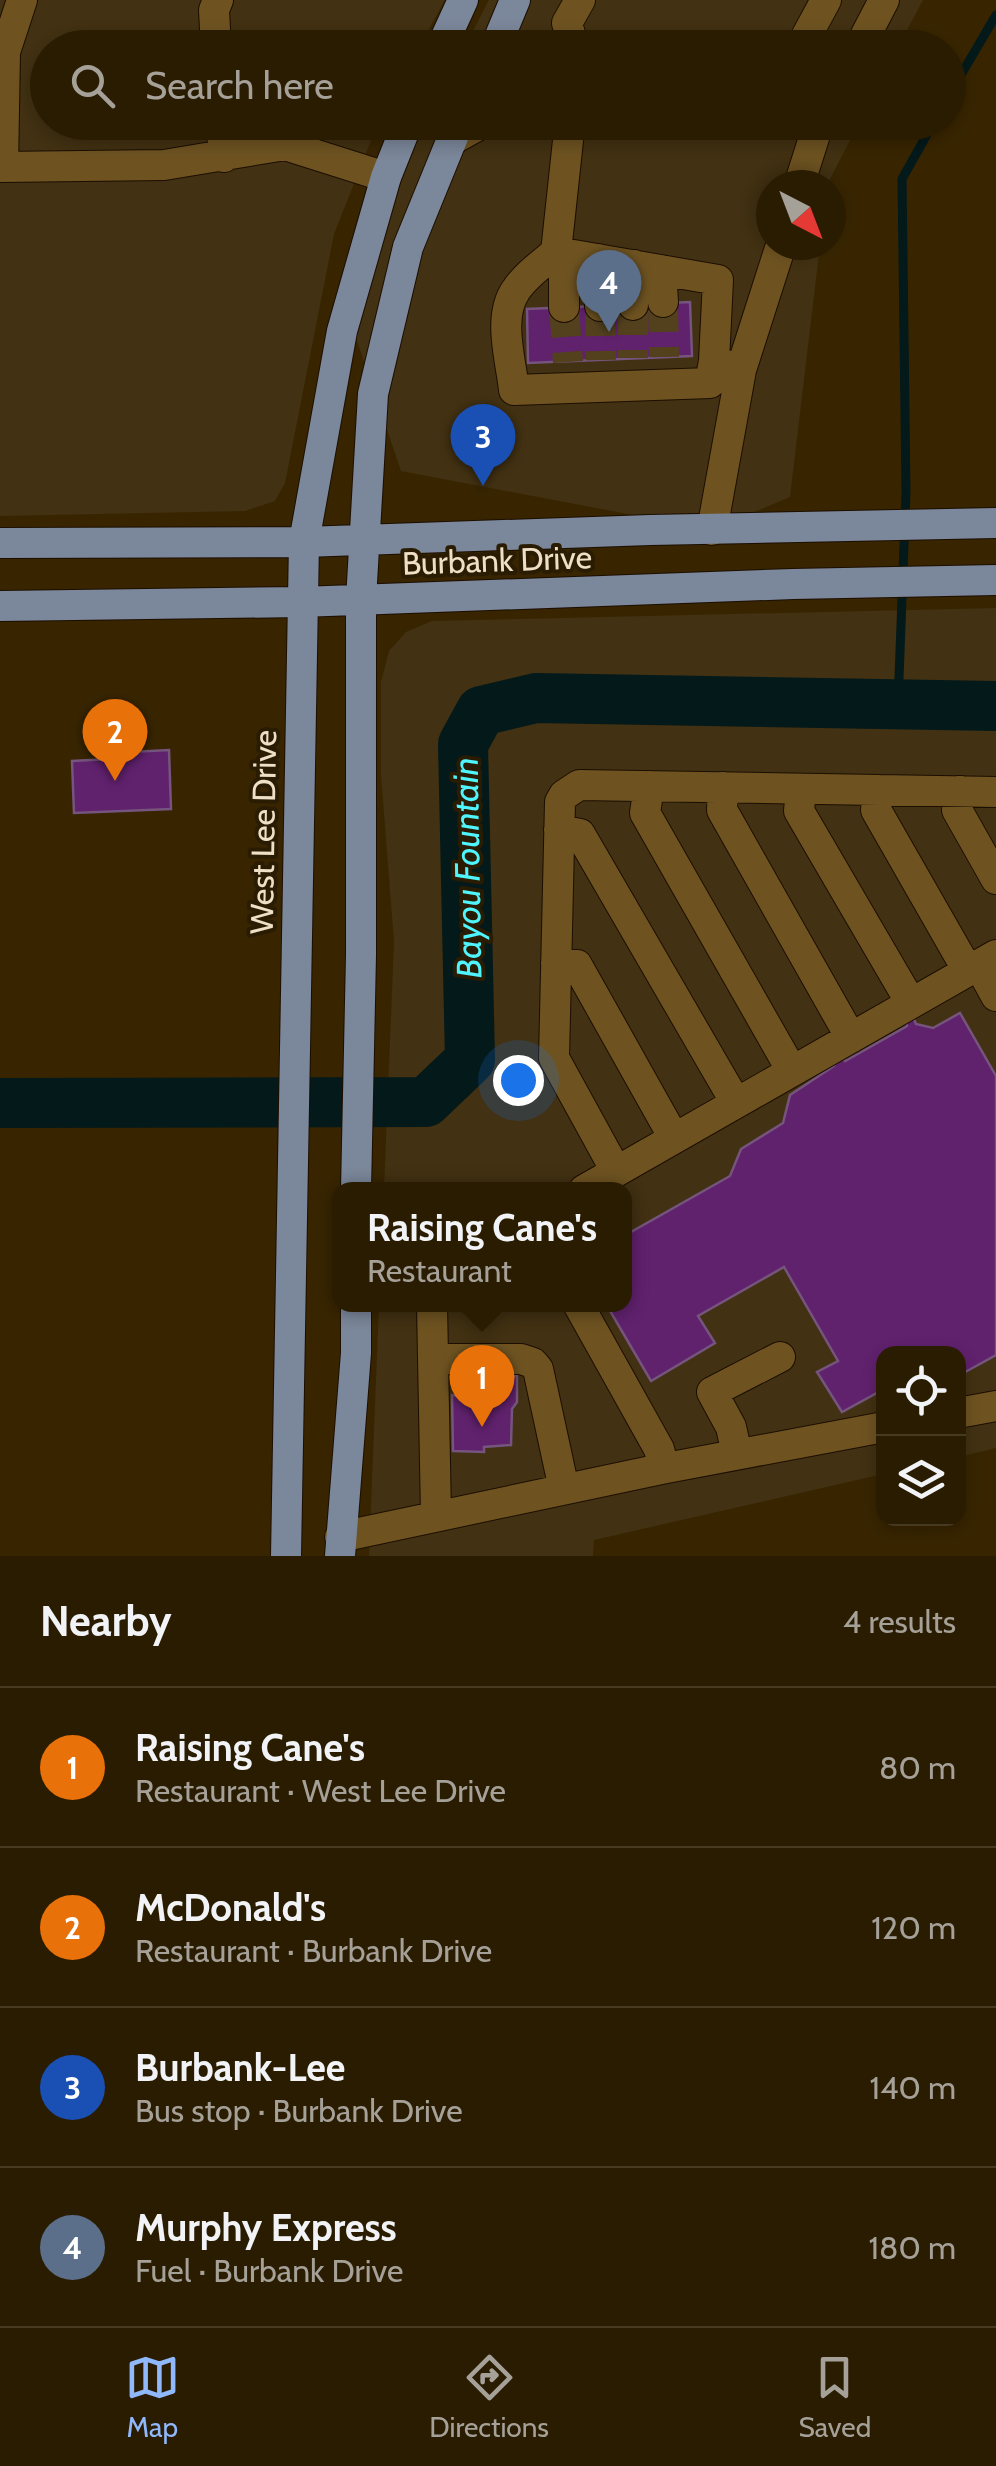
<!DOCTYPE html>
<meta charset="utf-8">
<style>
body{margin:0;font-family:Cabin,sans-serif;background:#32250a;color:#f1f3f6}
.controls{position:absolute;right:30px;bottom:30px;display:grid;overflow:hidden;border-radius:20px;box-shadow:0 5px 15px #0003}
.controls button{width:90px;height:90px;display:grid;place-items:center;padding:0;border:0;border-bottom:2px solid #463a22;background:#2a1c00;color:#f1f3f6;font:50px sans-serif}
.compass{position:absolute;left:756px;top:170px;width:90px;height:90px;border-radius:50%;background:#2a1c00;box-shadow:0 5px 15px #0003;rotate:138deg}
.you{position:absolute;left:518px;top:1080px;width:35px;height:35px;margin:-25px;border:8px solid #fff;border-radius:50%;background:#1a73e8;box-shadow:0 0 0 15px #1a73e833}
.badge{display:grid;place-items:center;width:65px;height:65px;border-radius:50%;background:#8fb8fd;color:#fff;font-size:32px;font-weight:700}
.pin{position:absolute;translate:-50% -82px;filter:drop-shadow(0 2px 5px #0008)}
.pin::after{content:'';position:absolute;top:52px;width:35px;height:30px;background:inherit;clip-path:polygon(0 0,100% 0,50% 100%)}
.popup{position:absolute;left:332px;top:1182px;width:300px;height:130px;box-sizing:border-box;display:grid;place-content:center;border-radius:20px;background:#2a1c00;filter:drop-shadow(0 2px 8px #0005);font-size:32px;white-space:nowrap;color:#a5a199}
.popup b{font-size:38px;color:#f1f3f6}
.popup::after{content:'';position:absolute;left:50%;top:100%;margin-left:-20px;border:20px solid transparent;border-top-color:#2a1c00}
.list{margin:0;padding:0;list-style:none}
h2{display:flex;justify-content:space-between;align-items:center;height:130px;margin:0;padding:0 40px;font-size:42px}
h2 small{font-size:32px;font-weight:400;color:#a5a199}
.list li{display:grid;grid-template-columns:65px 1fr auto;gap:30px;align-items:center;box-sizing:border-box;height:160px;padding:0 40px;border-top:2px solid #463a22}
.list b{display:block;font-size:38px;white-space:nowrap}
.list p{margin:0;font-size:32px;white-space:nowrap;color:#a5a199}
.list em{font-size:32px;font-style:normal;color:#a5a199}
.icon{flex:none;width:55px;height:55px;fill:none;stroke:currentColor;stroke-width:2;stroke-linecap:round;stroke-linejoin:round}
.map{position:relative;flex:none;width:996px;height:1556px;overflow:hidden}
.search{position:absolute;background:#2a1c00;box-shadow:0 5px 15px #0003;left:30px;right:30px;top:30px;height:110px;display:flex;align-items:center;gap:25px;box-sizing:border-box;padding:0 35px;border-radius:55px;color:#a5a199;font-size:38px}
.sheet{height:770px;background:#2a1c00}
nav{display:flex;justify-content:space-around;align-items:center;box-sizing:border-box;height:140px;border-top:2px solid #463a22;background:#2a1c00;font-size:28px;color:#a5a199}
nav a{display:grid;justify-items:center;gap:5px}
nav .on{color:#8fb8fd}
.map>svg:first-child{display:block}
.built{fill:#423112}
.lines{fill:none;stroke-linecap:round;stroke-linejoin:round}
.stream{stroke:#04191a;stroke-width:9}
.river{stroke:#04191a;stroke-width:50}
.building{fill:#60216d;stroke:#75547d;stroke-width:2.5}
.minor-tunnel{stroke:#53411e;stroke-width:30;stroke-dasharray:30 15;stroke-linecap:butt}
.minor-casing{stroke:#1c0e00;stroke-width:32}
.major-casing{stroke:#1c0e00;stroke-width:32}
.minor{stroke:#6e5321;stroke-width:30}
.major{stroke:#7b879a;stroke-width:30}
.labels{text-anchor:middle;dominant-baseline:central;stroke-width:8;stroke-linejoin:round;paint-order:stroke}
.street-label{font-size:32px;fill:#efdfc6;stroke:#2a1c03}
.water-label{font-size:35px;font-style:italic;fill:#4ff4fc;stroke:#2a1c03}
</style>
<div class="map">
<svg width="996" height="1556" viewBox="0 0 996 1556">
<rect width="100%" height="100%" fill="#382500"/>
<!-- built -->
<path class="built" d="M0 0H445L419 47 48 48V122L378 123 334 234 285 483 275 501 245 511 0 516Z
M489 0H923L898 47 464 48Z
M425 123H859L827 185H771V245H820L790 497 712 530 401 471 353 329 399 175Z
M996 608V1448L959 1457 958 1354H884L883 1474 594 1540 593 1556H369L379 1305 624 1304V1190L384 1189 394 942 381 775V682L389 651 406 632 432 621Z"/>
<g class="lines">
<!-- stream -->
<path class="stream" d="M948 97 996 15
M898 705 906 492 902 179 934 122"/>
<!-- river -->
<path class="river" d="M0 1103 426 1102 470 1060 463 744 481 711 536 698 996 706"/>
</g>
<!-- building -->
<path class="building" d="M690 302 692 356 528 363 527 309Z
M169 750 171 809 74 813 72 761 110 759V753Z
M960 1013 996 1076V1355L958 1376V1354H884V1389L842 1412 817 1372 838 1361 784 1267 698 1316 715 1343 651 1381 606 1304H624V1236L730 1176 741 1149 783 1123 790 1095 834 1066 836 1062 843 1058 845 1061 907 1026 906 1021 913 1017 916 1024 933 1028Z
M462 1374 517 1376V1402L512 1409 511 1445 484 1447V1452L453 1451 452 1395 458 1396 457 1389H463Z"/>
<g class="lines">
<!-- minor-tunnel -->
<path class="minor-tunnel" d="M663 302 664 357
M633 305V358
M600 306 601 360
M564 307 568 362"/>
<defs>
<path id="minor" d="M216 48 214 10 218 0
M574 48 567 23 580 0
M800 48 826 0
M859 48 884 0
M0 52H5L3 167
M5 52 22 0
M221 122 224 157
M570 122 556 252 718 280 714 361 741 370 712 530
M452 140 484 122
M0 167 164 165 285 145 386 177
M799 185 819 122
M556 252C543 263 525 276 516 290 497 317 511 360 514 390L710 383 714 361
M598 259 600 306
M661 270 663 302
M633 305 634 265
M564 307V253
M741 370 781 245
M649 786 645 813 792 1071
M723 787 722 810 851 1038
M801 789 799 811 911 1003
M878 790 876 810 968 971
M960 791 957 810 996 879
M559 830 580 834 736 1103
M556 963 577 965 674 1138
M979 965 996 996
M616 1171 554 1058 560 802 564 795 579 785 996 792
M584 1190 996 955
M432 1304 436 1516
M578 1304 659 1449 664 1468
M433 1359H521L533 1363 538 1369 564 1489
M958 1413 996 1406
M737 1454 731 1427 712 1392 780 1357
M340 1537 661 1469 884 1427"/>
<path id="major" d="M441 48 463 0
M495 48 515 0
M0 543 304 542 650 530 996 523
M0 606 301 602 793 584 996 580
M356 1190 361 955V600L373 394 408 247 459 122
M286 1556 304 542 342 331 386 177 408 122
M340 1556 356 1353V1304"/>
</defs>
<!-- minor casing -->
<use href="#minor" class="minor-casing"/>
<!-- major casing -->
<use href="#major" class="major-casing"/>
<!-- minor -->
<use href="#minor" class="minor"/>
<!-- major -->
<use href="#major" class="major"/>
</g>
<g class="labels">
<!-- street labels -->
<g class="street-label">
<text transform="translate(497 560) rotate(-2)">Burbank Drive</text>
<text transform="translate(263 832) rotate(-89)">West Lee Drive</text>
</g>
<!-- water labels -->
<g class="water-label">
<text transform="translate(467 868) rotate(-91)">Bayou Fountain</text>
</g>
</g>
</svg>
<div class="controls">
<button><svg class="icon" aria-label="locate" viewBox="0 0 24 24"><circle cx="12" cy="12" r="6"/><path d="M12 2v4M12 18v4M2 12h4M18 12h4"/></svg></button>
<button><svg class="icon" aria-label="layers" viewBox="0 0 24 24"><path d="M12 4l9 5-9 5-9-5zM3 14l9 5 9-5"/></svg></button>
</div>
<svg class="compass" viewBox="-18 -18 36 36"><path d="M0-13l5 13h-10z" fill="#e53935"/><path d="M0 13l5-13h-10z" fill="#a5a199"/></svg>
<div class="you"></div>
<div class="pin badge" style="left:482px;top:1427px;background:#e8710a">1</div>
<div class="popup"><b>Raising Cane's</b>Restaurant</div>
<div class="pin badge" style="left:115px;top:781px;background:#e8710a">2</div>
<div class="pin badge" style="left:483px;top:486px;background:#1a4fb4">3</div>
<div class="pin badge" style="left:609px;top:332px;background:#5c6f8a">4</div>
<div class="search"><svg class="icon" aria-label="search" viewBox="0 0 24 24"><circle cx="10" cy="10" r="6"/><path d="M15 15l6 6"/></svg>Search here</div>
</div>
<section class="sheet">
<h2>Nearby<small>4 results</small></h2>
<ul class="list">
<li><span class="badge" style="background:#e8710a">1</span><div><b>Raising Cane's</b><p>Restaurant · West Lee Drive</p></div><em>80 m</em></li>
<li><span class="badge" style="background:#e8710a">2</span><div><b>McDonald's</b><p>Restaurant · Burbank Drive</p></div><em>120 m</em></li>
<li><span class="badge" style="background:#1a4fb4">3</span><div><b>Burbank-Lee</b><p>Bus stop · Burbank Drive</p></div><em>140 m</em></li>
<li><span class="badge" style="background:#5c6f8a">4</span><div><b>Murphy Express</b><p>Fuel · Burbank Drive</p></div><em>180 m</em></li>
</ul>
</section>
<nav>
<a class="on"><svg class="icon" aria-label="map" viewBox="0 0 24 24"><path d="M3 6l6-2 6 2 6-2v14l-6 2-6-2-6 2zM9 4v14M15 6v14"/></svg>Map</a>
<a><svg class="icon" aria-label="directions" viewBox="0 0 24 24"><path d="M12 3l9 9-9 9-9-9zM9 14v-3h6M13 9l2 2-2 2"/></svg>Directions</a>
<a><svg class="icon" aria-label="saved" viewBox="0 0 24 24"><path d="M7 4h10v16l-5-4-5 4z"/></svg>Saved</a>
</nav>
